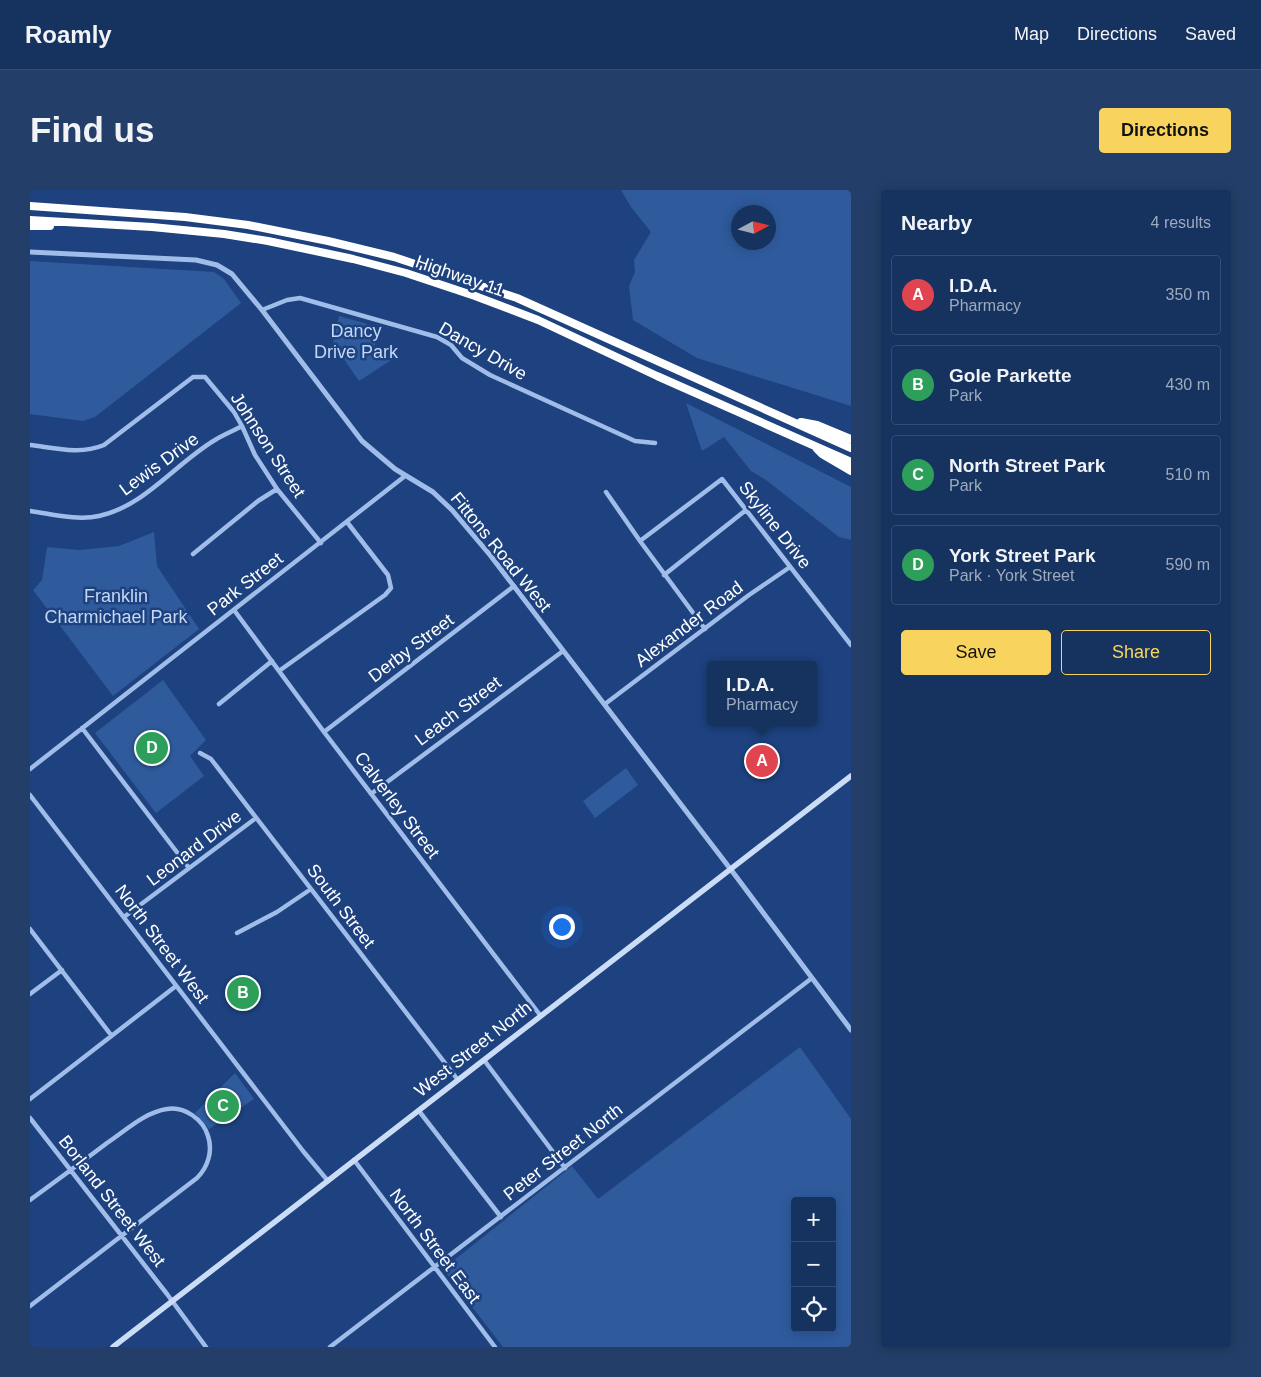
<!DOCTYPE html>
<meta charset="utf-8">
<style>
body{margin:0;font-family:Arial,sans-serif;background:#233e68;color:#f1f3f6}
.controls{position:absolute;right:15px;bottom:15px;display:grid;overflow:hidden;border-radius:5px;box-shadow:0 2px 12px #0003}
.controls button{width:45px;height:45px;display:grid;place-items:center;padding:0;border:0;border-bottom:1px solid #354d74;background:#16325f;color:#f1f3f6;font:25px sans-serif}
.compass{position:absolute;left:701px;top:15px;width:45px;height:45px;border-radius:50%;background:#16325f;box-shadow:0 2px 12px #0003;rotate:83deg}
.you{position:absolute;left:531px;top:736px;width:18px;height:18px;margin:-12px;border:4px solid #fff;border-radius:50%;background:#1a73e8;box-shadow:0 0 0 8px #1a73e833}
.badge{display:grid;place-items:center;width:32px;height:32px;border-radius:50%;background:#f8d45f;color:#fff;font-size:16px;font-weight:700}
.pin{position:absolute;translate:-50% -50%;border:2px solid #fff;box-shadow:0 1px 5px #0006}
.popup{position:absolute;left:677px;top:471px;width:110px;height:65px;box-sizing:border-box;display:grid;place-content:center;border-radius:5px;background:#16325f;filter:drop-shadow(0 1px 4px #0005);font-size:16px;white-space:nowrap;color:#9eaabd}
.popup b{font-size:19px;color:#f1f3f6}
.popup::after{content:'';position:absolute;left:50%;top:100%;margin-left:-10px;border:10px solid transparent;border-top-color:#16325f}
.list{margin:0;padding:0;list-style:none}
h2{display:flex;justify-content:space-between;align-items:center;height:65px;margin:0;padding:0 20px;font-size:21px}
h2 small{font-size:16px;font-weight:400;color:#9eaabd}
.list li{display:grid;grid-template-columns:32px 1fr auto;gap:15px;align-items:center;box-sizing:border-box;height:80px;margin:0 10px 10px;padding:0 10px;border:1px solid #354d74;border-radius:5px}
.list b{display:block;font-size:19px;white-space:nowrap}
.list p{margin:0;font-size:16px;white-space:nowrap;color:#9eaabd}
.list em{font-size:16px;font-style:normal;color:#9eaabd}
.actions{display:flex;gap:10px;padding:15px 20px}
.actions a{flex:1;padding:11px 0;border:1px solid #f8d45f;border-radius:5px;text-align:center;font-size:18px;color:#f8d45f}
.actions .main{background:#f8d45f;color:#111}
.icon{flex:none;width:28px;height:28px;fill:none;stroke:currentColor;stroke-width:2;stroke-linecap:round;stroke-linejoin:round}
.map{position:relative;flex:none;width:821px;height:1157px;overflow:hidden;border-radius:5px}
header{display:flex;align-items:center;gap:30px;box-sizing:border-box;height:70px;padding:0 25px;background:#16325f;border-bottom:1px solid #354d74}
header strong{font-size:24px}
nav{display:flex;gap:28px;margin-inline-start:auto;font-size:18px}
.intro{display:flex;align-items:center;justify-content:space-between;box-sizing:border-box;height:120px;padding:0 30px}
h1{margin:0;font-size:35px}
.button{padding:12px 22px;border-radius:5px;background:#f8d45f;color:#111;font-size:18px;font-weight:700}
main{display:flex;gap:30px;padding:0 30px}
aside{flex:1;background:#16325f;border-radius:5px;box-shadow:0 2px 12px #0003}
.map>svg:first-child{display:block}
.green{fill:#2f5b9d;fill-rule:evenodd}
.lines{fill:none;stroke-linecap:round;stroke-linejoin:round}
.minor{stroke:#a0bde9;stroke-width:4.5}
.tertiary{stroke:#a0bde9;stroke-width:5}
.secondary{stroke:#cbdcf7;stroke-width:5.5}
.motorway{stroke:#fff;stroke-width:8}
.labels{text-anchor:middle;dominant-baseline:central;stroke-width:5;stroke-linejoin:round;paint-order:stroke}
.street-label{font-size:18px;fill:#fff;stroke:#1d427f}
.park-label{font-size:18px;fill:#c4d8f6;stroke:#1d427f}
</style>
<header>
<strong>Roamly</strong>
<nav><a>Map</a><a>Directions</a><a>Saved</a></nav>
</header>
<div class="intro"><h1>Find us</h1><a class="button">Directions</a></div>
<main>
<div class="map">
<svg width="821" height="1157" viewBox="0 0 821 1157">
<rect width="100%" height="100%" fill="#1d427f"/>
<!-- green -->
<path class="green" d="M591 0H821V216L667 168 603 130 599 96 605 82 604 70 621 42 601 17ZM708 22H738V52H708Z
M0 71 184 82 194 89 211 113 65 227 53 231 0 224Z
M309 126 348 137 344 160 366 167 329 191 303 153Z
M656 213 821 297V350L809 347 736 290 721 281 694 247 672 261Z
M124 342 127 376 169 439 83 506 3 400 12 390 17 357 49 360 89 356Z
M133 490 176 550 160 566 174 586 126 623 65 543Z
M596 578 608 595 565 628 553 611Z
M770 857 821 929V1157H473L413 1079 542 976 568 1009ZM765 1011H802V1138H765Z
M205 883 224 909 179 939 165 923Z"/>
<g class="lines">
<!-- minor -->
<path class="minor" d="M232 120 257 110 270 108 407 147 421 155 432 168 460 185 605 251 625 253
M0 255C25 258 50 265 74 255L163 187H175L204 222 212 236 225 265 247 299 291 353
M576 302 610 351 675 439
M0 321C22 324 47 331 69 326 115 316 146 273 185 250 193 245 203 241 212 236
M610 351 692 289 821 455
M163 364 228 311 247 299
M634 385 716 320
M204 420 294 542 510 825
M249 481 355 405 361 398 358 385 317 332
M189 514 242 471
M575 514 719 405 760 377
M52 538 159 678
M294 542 484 396
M170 563 181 569 428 890
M0 579 375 286
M341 604 533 461
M0 605 273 961 298 991
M94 727 226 628
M0 739 81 845
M207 743 247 722 281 699
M0 804 32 780
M454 870 535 978
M0 909 146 796
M389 921 471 1027
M0 928 137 1104 176 1157
M324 970 465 1157
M0 1010C26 991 52 972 77 953 95 941 115 922 137 919 154 916 173 929 178 946 183 961 178 977 167 988L0 1116
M300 1157 782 788"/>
<!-- tertiary -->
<path class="tertiary" d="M0 62 166 70 187 75 202 84 232 120 332 251 365 279 403 302 422 320 460 365 705 685 821 840"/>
<!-- secondary -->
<path class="secondary" d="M83 1157 821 586"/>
<!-- motorway -->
<path class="motorway" d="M0 16 155 27 218 35 298 51 364 67 487 108 821 258
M0 30 122 37 194 44 238 51 323 69 376 83 445 106 508 130 627 186 821 272
M0 36H20
M771 232 787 235 821 249
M787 259 792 264 821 281"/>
</g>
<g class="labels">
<!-- street labels -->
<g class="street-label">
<text transform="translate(430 86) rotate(19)">Highway 11</text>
<text transform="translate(453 161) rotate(30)">Dancy Drive</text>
<text transform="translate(238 255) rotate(57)">Johnson Street</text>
<text transform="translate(129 274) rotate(-36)">Lewis Drive</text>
<text transform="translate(745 335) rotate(52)">Skyline Drive</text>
<text transform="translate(471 362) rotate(51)">Fittons Road West</text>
<text transform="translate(215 394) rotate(-38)">Park Street</text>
<text transform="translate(659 434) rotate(-37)">Alexander Road</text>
<text transform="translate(381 458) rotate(-37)">Derby Street</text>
<text transform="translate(428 521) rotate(-37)">Leach Street</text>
<text transform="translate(367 615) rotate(53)">Calverley Street</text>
<text transform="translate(164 658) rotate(-37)">Leonard Drive</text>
<text transform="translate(311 716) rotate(53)">South Street</text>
<text transform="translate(132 754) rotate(53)">North Street West</text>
<text transform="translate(443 859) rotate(-38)">West Street North</text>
<text transform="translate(533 962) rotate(-38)">Peter Street North</text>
<text transform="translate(82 1011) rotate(52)">Borland Street West</text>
<text transform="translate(405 1056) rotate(53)">North Street East</text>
</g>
<!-- park labels -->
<g class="park-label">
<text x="326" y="141">Dancy<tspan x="326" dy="21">Drive Park</tspan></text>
<text x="86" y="406">Franklin<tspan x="86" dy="21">Charmichael Park</tspan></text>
</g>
</g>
</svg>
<div class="controls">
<button>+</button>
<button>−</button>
<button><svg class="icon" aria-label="locate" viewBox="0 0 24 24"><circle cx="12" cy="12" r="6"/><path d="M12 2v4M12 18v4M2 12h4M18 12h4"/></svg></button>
</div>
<svg class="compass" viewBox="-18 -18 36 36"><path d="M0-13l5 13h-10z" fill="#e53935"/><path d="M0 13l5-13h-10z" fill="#9eaabd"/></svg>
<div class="you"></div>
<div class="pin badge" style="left:732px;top:571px;background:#e0444e">A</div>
<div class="popup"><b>I.D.A.</b>Pharmacy</div>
<div class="pin badge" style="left:213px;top:803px;background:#2e9e5b">B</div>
<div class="pin badge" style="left:193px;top:916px;background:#2e9e5b">C</div>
<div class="pin badge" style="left:122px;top:558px;background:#2e9e5b">D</div>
</div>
<aside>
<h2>Nearby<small>4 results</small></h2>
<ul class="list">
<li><span class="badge" style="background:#e0444e">A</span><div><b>I.D.A.</b><p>Pharmacy</p></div><em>350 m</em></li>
<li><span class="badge" style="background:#2e9e5b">B</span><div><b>Gole Parkette</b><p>Park</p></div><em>430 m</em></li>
<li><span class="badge" style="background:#2e9e5b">C</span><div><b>North Street Park</b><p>Park</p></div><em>510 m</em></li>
<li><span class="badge" style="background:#2e9e5b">D</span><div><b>York Street Park</b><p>Park · York Street</p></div><em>590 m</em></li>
</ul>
<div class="actions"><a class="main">Save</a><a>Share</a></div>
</aside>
</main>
